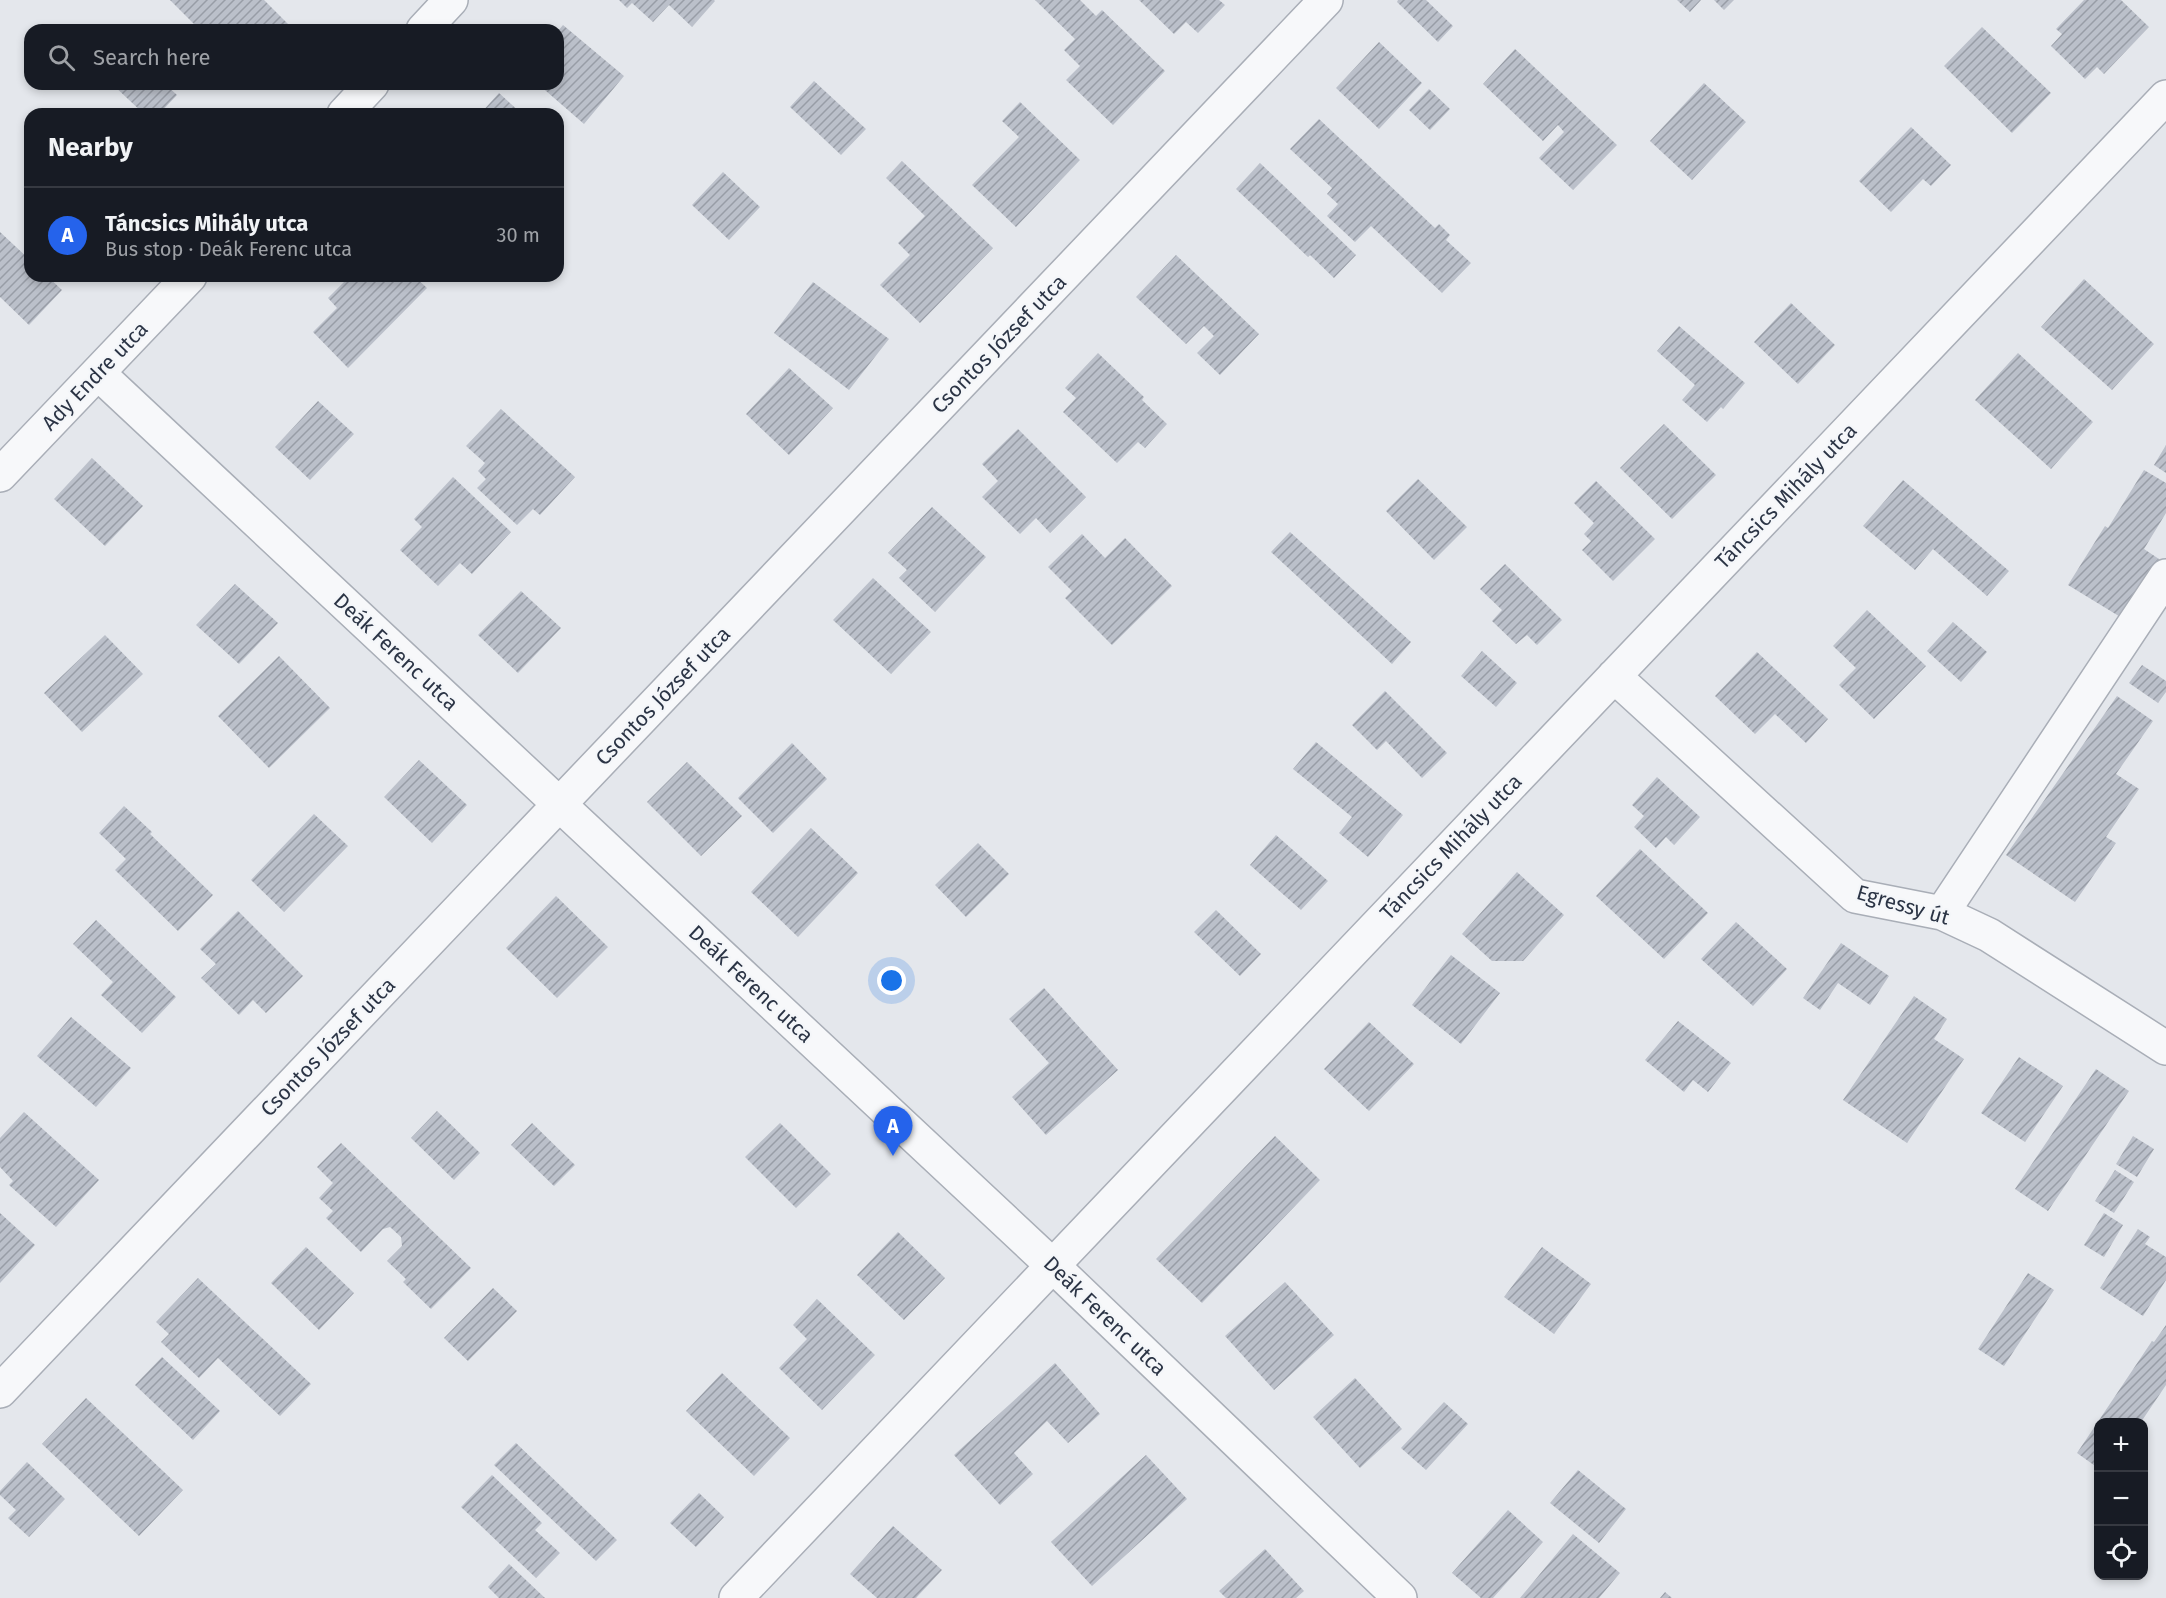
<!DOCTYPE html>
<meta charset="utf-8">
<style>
body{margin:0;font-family:"Fira Sans",sans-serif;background:#20242c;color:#f1f3f6}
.controls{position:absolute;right:18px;bottom:18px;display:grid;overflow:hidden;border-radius:12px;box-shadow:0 3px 9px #0003}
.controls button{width:54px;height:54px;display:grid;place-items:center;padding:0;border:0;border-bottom:2px solid #363941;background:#171b24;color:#f1f3f6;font:30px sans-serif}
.you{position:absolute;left:892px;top:981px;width:21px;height:21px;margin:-15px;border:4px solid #fff;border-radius:50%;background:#1a73e8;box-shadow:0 0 0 9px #1a73e833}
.badge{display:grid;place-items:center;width:39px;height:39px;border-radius:50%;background:#2563eb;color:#fff;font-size:20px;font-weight:700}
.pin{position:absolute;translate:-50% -50px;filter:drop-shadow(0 2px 3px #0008)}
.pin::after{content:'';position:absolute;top:32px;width:21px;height:18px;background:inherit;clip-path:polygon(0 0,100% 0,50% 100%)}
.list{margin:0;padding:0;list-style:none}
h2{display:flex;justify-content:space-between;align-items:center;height:78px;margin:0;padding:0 24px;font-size:26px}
h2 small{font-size:20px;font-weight:400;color:#9ea1a6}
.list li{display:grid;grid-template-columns:39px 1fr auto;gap:18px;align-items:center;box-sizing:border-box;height:96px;padding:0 24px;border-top:2px solid #363941}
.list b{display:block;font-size:22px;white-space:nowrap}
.list p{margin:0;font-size:20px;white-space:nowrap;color:#9ea1a6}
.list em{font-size:20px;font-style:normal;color:#9ea1a6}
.icon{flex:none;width:33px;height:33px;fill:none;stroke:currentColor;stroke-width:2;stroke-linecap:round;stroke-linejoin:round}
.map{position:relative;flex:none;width:2166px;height:1598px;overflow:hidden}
.search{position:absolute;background:#171b24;box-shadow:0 3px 9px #0003;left:24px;top:24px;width:540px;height:66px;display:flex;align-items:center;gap:15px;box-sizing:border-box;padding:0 21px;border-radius:18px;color:#9ea1a6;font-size:22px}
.panel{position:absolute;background:#171b24;box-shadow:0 3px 9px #0003;left:24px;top:108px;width:540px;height:174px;border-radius:18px}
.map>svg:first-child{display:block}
.building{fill:url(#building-hatch)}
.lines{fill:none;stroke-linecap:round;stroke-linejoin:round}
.minor-casing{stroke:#a9aeb7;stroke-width:36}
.minor{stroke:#f7f8fa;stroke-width:33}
.labels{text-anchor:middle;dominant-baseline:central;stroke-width:4.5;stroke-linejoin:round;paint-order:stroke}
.street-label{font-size:21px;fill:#2b3445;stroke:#f4f6f9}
</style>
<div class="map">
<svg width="2166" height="1598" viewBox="0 0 2166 1598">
<defs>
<pattern id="building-hatch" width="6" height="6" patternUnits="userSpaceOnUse" patternTransform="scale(1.5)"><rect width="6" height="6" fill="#bbc0ca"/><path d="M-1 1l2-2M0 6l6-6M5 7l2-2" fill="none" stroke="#989da6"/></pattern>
</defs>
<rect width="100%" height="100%" fill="#e4e7ec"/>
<!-- building -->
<path class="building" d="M170 0H264L294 30H200Z
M619 0H714L715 1 692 27 669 5 653 22 632 3 627 8Z
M1035 0H1080L1096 16 1102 10 1165 71 1113 125 1066 80 1080 66 1064 50 1075 39Z
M1139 0H1219L1225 5 1198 33 1186 22 1174 34Z
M1398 0H1426L1453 26 1438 42 1397 2Z
M1677 0H1701L1690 12Z
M1714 0H1734L1724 10Z
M2084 0H2121L2149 27 2104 74 2097 67 2085 79 2051 46 2062 34 2056 29Z
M563 25 624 76 584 124 538 84H558V31Z
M1982 27 2051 93 2012 133 1944 66Z
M1379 42 1422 83 1379 129 1336 88Z
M1515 49 1617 145 1573 190 1539 158 1564 132 1558 125 1543 141 1483 84Z
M814 81 866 129 841 155 790 107Z
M1704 83 1746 122 1692 180 1650 141Z
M112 84H165L177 95 159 114H144Z
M1429 89 1450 109 1430 130 1409 110Z
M499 93 522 114H480Z
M1020 102 1080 160 1016 227 972 185 1019 137 1002 121Z
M1319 119 1435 228 1439 224 1450 235 1446 240 1471 263 1442 293 1371 226 1355 242 1327 216 1338 204 1327 194 1332 188 1290 149Z
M1911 127 1951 165 1931 186 1923 179 1891 212 1859 181Z
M902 161 993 248 920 323 880 285 910 255 898 243 925 216 886 178Z
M1260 163 1356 255 1334 278 1310 255 1308 257 1236 189Z
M723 172 760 207 729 240 692 205Z
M0 232 30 260V276H47L62 290 29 325 0 297Z
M1176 255 1259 334 1220 375 1197 353 1214 336 1204 326 1186 344 1136 297Z
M341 276H414L427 288 348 368 313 332 337 308 328 298 345 281Z
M2084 279 2154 344 2112 390 2041 327Z
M813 282 889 339 849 390 774 333Z
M1791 303 1835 345 1798 384 1754 342Z
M1679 326 1745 383 1723 409 1721 407 1707 422 1682 400 1695 385 1657 351Z
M1098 353 1144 397 1142 400 1167 424 1145 448 1138 442 1117 463 1063 412 1076 398 1065 388Z
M2018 353 2093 422 2051 469 1975 400Z
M789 368 833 408 789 455 746 414Z
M318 401 354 434 310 480 275 447Z
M501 409 575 477 540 515 533 509 517 525 477 488 486 479 478 471 485 463 466 446Z
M1664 424 1716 475 1672 519 1620 468Z
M1018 429 1086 497 1050 533 1036 518 1020 534 982 497 998 481 982 464Z
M2166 445V473L2154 465Z
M92 458 143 506 105 546 54 499Z
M2144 470 2166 483V513L2144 549 2159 559 2122 618 2068 585 2105 526 2108 528Z
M453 477 511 532 472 574 460 563 438 586 400 550 422 527 414 519Z
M1418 479 1467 527 1434 560 1386 511Z
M1903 480 2009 571 1987 596 1933 549 1915 570 1863 526Z
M1596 481 1655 539 1613 581 1582 550 1591 541 1584 534 1594 523 1574 503Z
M932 507 986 557 935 612 899 578 907 570 888 553Z
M1290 532 1411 642 1392 664 1271 552Z
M1082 534 1105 558 1125 538 1172 586 1112 645 1065 598 1072 591 1048 567Z
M1505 564 1562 620 1537 645 1527 635 1516 644 1492 621 1502 610 1480 589Z
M873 578 931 632 891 674 833 620Z
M235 584 278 623 239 664 196 625Z
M521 591 561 628 518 673 478 635Z
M1867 610 1926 666 1874 719 1839 685 1856 668 1833 646Z
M1953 622 1987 652 1961 682 1927 651Z
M105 635 143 674 82 732 44 693Z
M1482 651 1517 683 1496 707 1461 676Z
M1757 652 1828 719 1806 743 1775 714 1755 734 1715 696Z
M279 656 330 708 269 768 218 716Z
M2142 665 2166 681V692L2158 703 2129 683Z
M1385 691 1447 753 1422 778 1386 741 1377 750 1352 725Z
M2117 696 2153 721 2116 774 2139 789 2106 837 2116 843 2075 902 2006 855Z
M1316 742 1403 815 1368 857 1339 833 1352 817 1293 769Z
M792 743 827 779 773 833 738 798Z
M419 760 467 805 432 843 384 797Z
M687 762 742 816 701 856 647 802Z
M1657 777 1700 817 1674 845 1666 837 1656 848 1634 827 1644 816 1632 805Z
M124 806 152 832 150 834 213 895 178 931 115 870 126 859 99 833Z
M314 814 348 846 284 912 251 880Z
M811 828 858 873 798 937 751 892Z
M1276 835 1328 881 1301 910 1250 865Z
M978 843 1009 874 966 917 935 885Z
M1640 849 1708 913 1664 959 1596 896Z
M1517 872 1564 915 1523 961H1492L1462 934Z
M556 896 608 947 557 998 506 948Z
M1216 910 1261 954 1240 976 1194 932Z
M238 911 303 976 266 1013 253 1000 239 1015 201 978 216 964 200 949Z
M96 920 176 997 142 1033 101 995 113 982 73 944Z
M1736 922 1787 969 1753 1006 1701 959Z
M1841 943 1889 976 1870 1005 1838 983 1820 1010 1803 998Z
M1451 955 1500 993 1461 1044 1412 1005Z
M1044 988 1118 1070 1046 1135 1012 1097 1049 1063 1009 1019Z
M1914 996 1947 1019 1934 1039 1964 1059 1907 1143 1843 1100Z
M71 1017 131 1068 96 1107 37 1056Z
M1678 1021 1731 1063 1708 1092 1693 1080 1684 1092 1645 1060Z
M1369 1022 1414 1064 1369 1111 1324 1069Z
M2019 1057 2063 1086 2025 1142 1981 1113Z
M2096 1069 2129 1091 2048 1211 2015 1189Z
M437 1111 480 1153 454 1180 411 1138Z
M24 1112 99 1180 56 1227 9 1185 13 1181 0 1167V1138Z
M532 1123 575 1165 554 1186 511 1145Z
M780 1123 831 1174 796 1208 745 1157Z
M1275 1136 1320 1180 1202 1303 1156 1259Z
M2133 1136 2154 1149 2137 1177 2116 1164Z
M341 1143 471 1268 431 1309 403 1282 406 1279 387 1261 402 1246 401 1237 390 1227 383 1229 361 1252 326 1218 333 1211 319 1198 333 1183 317 1167Z
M2115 1170 2134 1182 2114 1213 2095 1201Z
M0 1213 35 1245 0 1283Z
M2104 1213 2123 1225 2104 1257 2084 1245Z
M2138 1229 2150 1237 2145 1244 2166 1257V1280L2143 1316 2100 1288Z
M898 1232 945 1278 904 1320 857 1275Z
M306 1247 354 1293 319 1330 271 1283Z
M1542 1247 1591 1284 1554 1334 1504 1297Z
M2028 1273 2054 1290 2004 1366 1978 1349Z
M198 1278 311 1384 280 1416 218 1358 199 1378 161 1342 169 1334 156 1322Z
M1285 1282 1334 1335 1274 1390 1225 1336Z
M493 1288 517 1311 468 1361 444 1338Z
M817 1299 875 1355 822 1410 779 1368 807 1339 793 1325Z
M2166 1325V1385L2141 1422H2098V1468L2077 1453 2152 1341 2154 1342Z
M162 1357 220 1411 193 1440 135 1385Z
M1055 1363 1100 1414 1068 1443 1047 1421 1014 1453 1033 1474 1000 1505 954 1455Z
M722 1373 790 1438 754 1476 686 1411Z
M1355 1378 1402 1429 1360 1468 1313 1417Z
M86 1398 183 1490 139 1536 42 1444Z
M1444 1402 1468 1424 1426 1470 1401 1448Z
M516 1443 617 1540 596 1561 494 1465Z
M1146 1455 1187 1499 1092 1586 1051 1542Z
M27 1462 65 1499 29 1537 8 1518 16 1510 0 1495V1491Z
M1578 1470 1626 1509 1599 1543 1550 1503Z
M492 1475 542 1523 535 1530 560 1553 536 1578 461 1507Z
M699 1493 724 1517 696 1547 670 1523Z
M1508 1510 1543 1542 1493 1598H1481L1452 1573Z
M893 1526 942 1570 916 1598H877L850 1574Z
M1573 1534 1620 1573 1599 1598H1520Z
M1265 1549 1304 1591 1296 1598H1226L1219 1591Z
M509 1564 545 1598H499L488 1587Z
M1665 1592 1672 1598H1660Z"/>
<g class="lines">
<defs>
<path id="minor" d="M423 30 451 0
M344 114 372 84
M98 373 1052 1265 1400 1598
M0 475 190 276
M1614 676 1855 896 1942 913 1989 935 2166 1048
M1942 913 2166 576
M0 1391 1326 0
M736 1598 2166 97"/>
</defs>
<!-- minor casing -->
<use href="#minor" class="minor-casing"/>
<!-- minor -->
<use href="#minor" class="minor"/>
</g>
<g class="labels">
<!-- street labels -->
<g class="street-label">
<text transform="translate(999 344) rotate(-46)">Csontos József utca</text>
<text transform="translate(95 376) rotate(-46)">Ady Endre utca</text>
<text transform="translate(1786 496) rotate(-46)">Táncsics Mihály utca</text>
<text transform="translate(396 652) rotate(43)">Deák Ferenc utca</text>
<text transform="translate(663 696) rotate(-46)">Csontos József utca</text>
<text transform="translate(1451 847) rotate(-46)">Táncsics Mihály utca</text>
<text transform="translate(1903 905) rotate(16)">Egressy út</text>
<text transform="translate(751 984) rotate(43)">Deák Ferenc utca</text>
<text transform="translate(328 1047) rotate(-46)">Csontos József utca</text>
<text transform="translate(1105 1316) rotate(44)">Deák Ferenc utca</text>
</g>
</g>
</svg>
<div class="controls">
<button>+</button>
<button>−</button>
<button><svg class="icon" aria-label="locate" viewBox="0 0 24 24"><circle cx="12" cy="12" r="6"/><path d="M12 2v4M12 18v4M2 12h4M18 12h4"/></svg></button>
</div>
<div class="you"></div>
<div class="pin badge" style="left:893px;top:1156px">A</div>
<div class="search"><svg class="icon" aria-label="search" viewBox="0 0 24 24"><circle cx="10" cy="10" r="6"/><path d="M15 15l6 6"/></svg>Search here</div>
<section class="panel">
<h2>Nearby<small></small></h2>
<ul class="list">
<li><span class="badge">A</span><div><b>Táncsics Mihály utca</b><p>Bus stop · Deák Ferenc utca</p></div><em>30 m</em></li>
</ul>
</section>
</div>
